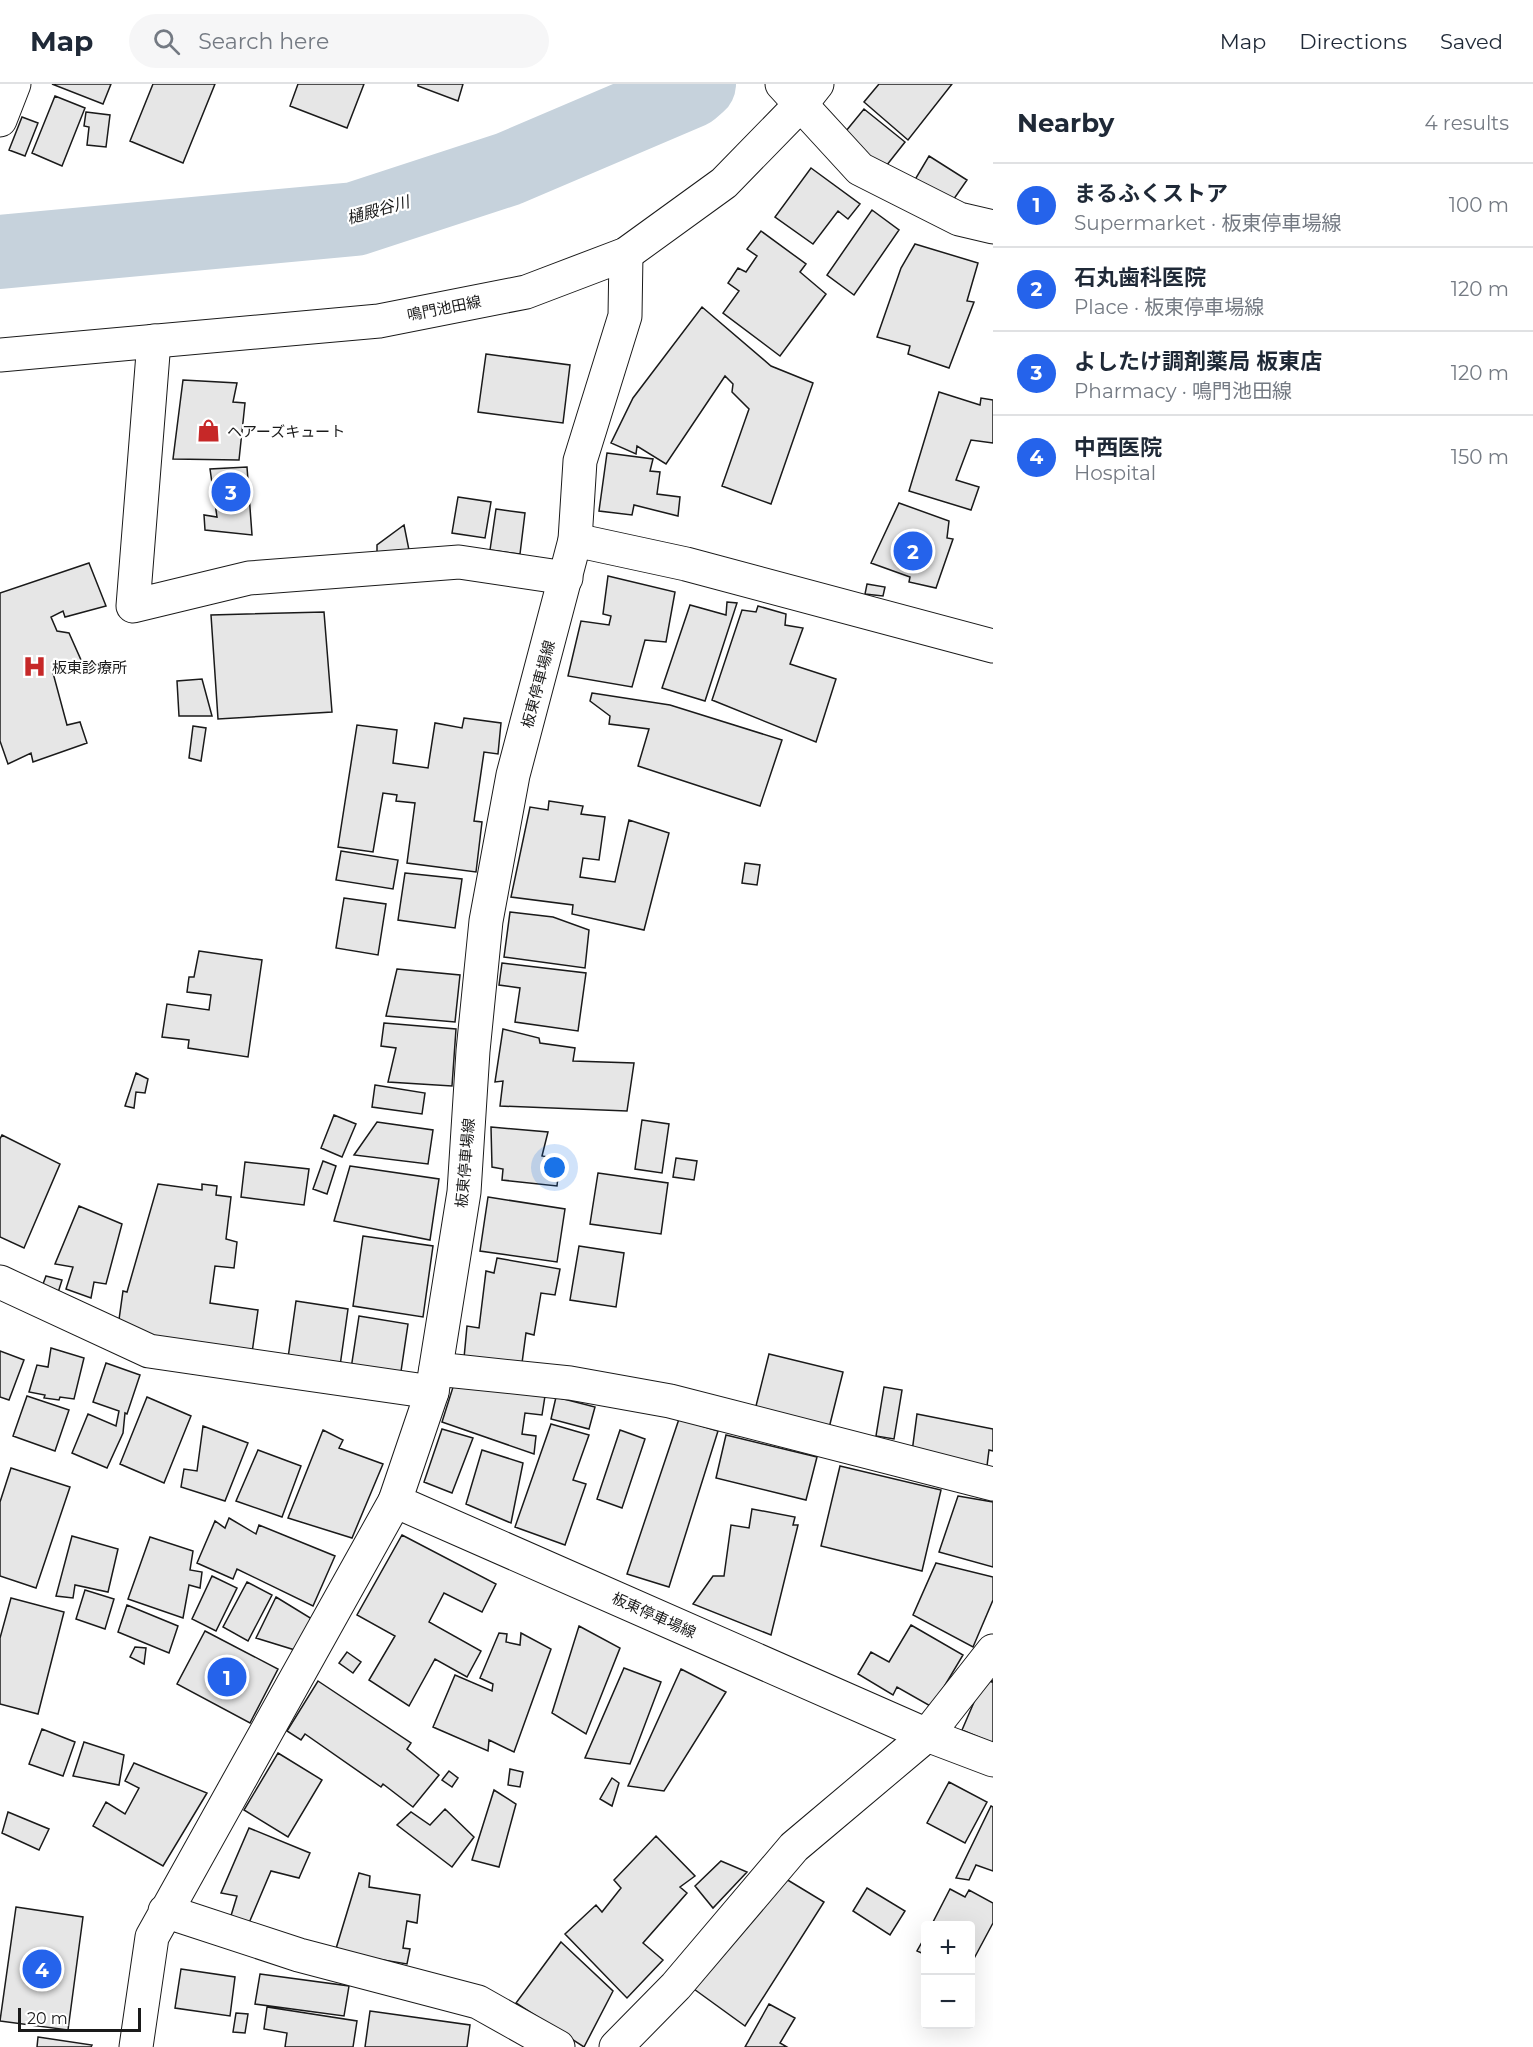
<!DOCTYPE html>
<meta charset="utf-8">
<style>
body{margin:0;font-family:Montserrat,"Noto Sans JP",sans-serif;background:#f6f6f7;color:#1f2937}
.controls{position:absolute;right:18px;bottom:18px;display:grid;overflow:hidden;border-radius:6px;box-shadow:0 6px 24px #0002}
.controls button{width:54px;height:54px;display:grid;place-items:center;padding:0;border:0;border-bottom:2px solid #e0e1e3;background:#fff;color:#1f2937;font:30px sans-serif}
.scale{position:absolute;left:18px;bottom:15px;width:123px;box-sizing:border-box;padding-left:6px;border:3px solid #1a1a1a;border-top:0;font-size:16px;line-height:21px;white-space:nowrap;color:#1a1a1a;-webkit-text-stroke:4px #fff;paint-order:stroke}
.you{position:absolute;left:555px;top:1084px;width:21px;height:21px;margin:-15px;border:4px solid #fff;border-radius:50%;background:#1a73e8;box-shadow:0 0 0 9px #1a73e833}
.badge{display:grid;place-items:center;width:39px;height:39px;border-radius:50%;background:#2563eb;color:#fff;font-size:20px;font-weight:700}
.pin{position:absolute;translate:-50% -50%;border:3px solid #fff;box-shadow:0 2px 6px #0006}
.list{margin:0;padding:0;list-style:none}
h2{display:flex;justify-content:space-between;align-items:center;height:78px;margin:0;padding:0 24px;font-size:26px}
h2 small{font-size:20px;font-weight:400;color:#747a83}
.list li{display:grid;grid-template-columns:39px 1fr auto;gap:18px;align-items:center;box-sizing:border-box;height:84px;padding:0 24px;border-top:2px solid #e0e1e3}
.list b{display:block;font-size:22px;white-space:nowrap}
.list p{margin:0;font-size:20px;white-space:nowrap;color:#747a83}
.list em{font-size:20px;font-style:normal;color:#747a83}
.icon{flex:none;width:33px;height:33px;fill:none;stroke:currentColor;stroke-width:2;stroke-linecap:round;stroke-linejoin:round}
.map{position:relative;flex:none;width:993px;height:1963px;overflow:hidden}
header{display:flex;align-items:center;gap:36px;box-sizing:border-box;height:84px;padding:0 30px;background:#fff;border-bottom:2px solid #e0e1e3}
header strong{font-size:28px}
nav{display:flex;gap:33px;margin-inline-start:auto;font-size:21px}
.search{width:420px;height:54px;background:#f6f6f7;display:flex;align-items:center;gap:15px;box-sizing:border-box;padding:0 21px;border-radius:33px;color:#747a83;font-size:22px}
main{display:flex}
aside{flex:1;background:#fff}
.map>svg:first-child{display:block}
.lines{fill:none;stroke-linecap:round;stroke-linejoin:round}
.river{stroke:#c6d2dc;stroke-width:74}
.building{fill:#e6e6e6;stroke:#1a1a1a;stroke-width:1.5}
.minor-casing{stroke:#1a1a1a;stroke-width:35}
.secondary-casing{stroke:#1a1a1a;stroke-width:35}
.primary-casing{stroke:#1a1a1a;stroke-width:35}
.minor{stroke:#fff;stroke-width:33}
.secondary{stroke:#fff;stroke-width:33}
.primary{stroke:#fff;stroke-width:33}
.labels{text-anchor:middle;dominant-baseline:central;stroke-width:4.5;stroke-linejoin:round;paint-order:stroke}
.street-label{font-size:15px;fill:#1a1a1a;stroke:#fff}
.poi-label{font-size:15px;fill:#1a1a1a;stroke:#fff;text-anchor:start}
.water-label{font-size:16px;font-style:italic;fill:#1a1a1a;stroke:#fff}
</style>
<header>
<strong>Map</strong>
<div class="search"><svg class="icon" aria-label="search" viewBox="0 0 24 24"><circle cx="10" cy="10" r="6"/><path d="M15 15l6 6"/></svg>Search here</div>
<nav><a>Map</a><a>Directions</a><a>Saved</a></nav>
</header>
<main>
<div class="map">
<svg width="993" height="1963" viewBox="0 0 993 1963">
<rect width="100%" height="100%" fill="#fff"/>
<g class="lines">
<!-- river -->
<path class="river" d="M0 168 355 135 508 85 691 7 699 0"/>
</g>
<!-- building -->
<path class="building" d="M52 0H111L103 20Z
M153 0H215L183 79 130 57Z
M298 0H364L347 44 290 22Z
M418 0H463L458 17 418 2Z
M879 0H952L908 56 864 18Z
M55 12 85 24 62 82 32 69Z
M864 25 905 58 879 91 837 58Z
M86 28 110 31 106 63 87 61 89 43 84 42Z
M22 33 38 39 25 72 9 66Z
M929 72 967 96 949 122 913 99Z
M811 84 860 120 848 135 838 127 813 160 775 133Z
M872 126 899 146 854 211 827 191Z
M761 147 806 180 800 188 826 210 780 272 723 229 739 207 728 199 738 184 746 188 757 172 747 165Z
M915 160 978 179 967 217 974 218 949 284 908 270 910 262 877 253 901 184Z
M702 223 771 282 813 299 771 420 722 402 749 325 732 308 733 300 725 292 666 380 637 362 636 370 611 359 633 314Z
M486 270 570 281 563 339 478 328Z
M183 296 237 299 233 318 245 319 239 376 173 375Z
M939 308 980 321 981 314 993 316V359L971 356 956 396 979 403 971 426 909 407Z
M607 369 653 375 650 387 660 388 657 410 680 413 678 432 634 421 632 431 599 427Z
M247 383 252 451 205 446 204 431 217 433 210 385Z
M458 413 491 418 485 454 452 449Z
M899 419 949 437 947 454 953 455 936 504 909 498 910 493 871 479Z
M496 425 525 429 520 470 490 466Z
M404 441 409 466 377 468V461Z
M89 479 106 522 65 533 63 527 51 533 57 547 69 549 81 576 53 589 67 641 80 638 87 659 33 678 31 669 8 680 0 657V509Z
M608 492 675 508 666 558 645 556 632 603 568 592 581 537 609 541 611 532 603 530Z
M867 500 885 503 883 512 865 510Z
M727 518 737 519 705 617 662 604 690 521 726 531Z
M758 522 786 530 785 541 803 544 790 580 836 595 816 658 712 616 742 526 756 528Z
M324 528 332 628 218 635 211 531Z
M202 595 212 632H179L177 597Z
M592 609 670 621 782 656 760 722 638 682 649 645 609 640 610 632 590 617Z
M464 634 501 639 498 670 484 668 474 737 482 738 476 788 407 779 415 719 396 717 397 711 383 709 373 768 338 763 357 641 397 646 393 679 428 684 435 639 462 644Z
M193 642 206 644 201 677 189 674Z
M549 717 583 722 581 730 605 733 599 776 583 774 580 793 615 798 629 736 669 749 644 846 572 830 573 821 511 813 530 723 548 726Z
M341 767 398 776 393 805 336 796Z
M745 779 760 781 757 801 742 799Z
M405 789 462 795 455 844 398 836Z
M344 814 386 820 378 871 336 864Z
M510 828 553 833 589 846 585 884 504 873Z
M199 867 262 876 248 973 188 964 189 956 162 953 167 920 209 926 211 911 187 908 189 893H194Z
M502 879 586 889 578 947 515 938 520 904 499 901Z
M397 885 460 891 455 938 386 932Z
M384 939 456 945 452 1002 388 998 396 964 381 962Z
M503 945 539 954 540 959 575 964 573 977 634 979 627 1027 500 1022 503 997 495 998Z
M136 989 148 995 145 1009 136 1008 134 1024 125 1022Z
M375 1001 425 1009 422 1030 372 1023Z
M334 1031 356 1040 342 1073 321 1064Z
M642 1036 669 1040 662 1089 635 1085Z
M377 1038 433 1046 428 1080 354 1071Z
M491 1043 548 1048 542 1072 560 1075 557 1102 502 1096 503 1085 492 1083Z
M2 1051 60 1080 24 1164 0 1153V1055Z
M676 1074 697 1077 694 1096 673 1093Z
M323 1077 336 1082 327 1110 313 1105Z
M245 1078 309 1085 304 1121 241 1113Z
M350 1082 439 1095 430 1156 334 1137Z
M598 1089 668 1099 661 1150 590 1140Z
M158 1100 202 1106V1100L217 1102 216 1111 231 1113 226 1155 237 1158 234 1184 215 1182 210 1219 258 1226 252 1269 117 1250 123 1207 127 1208Z
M488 1113 565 1125 557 1178 480 1167Z
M79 1122 122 1140 106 1200 94 1198 91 1214 66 1205 73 1183 55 1180Z
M363 1152 433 1162 423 1233 353 1222Z
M579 1162 624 1169 616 1223 570 1216Z
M497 1174 560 1185 555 1211 541 1209 534 1251 526 1249 522 1279 464 1274 467 1242 479 1244 486 1187 494 1189Z
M46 1192 62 1196 56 1215 40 1208Z
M296 1217 348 1225 340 1282 288 1274Z
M359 1232 408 1240 400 1294 351 1285Z
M51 1264 84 1274 74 1315 60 1313 59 1316 44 1314 45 1311 29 1308 37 1281 48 1283Z
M0 1267 24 1276 9 1316 0 1313Z
M769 1270 843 1288 829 1344 755 1326Z
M106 1279 140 1291 127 1330 125 1329 123 1349 107 1384 72 1369 88 1330 116 1342 119 1327 93 1318Z
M454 1300 545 1312 542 1331 525 1329 522 1350 536 1352 534 1370 442 1338Z
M884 1303 902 1306 894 1355 876 1352Z
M27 1312 69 1326 55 1367 13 1352Z
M147 1313 191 1332 164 1399 120 1380Z
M556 1313 595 1323 589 1345 551 1335Z
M917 1330 993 1345V1367L989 1366 987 1382 912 1368Z
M679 1335 718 1347 669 1503 627 1490Z
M551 1340 589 1351 573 1396 586 1400 565 1461 515 1443Z
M203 1342 248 1359 225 1417 181 1403 184 1385 197 1387Z
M442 1345 473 1354 452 1409 424 1398Z
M323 1346 343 1356 339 1364 383 1380 352 1454 288 1434Z
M620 1346 645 1355 622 1424 597 1415Z
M726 1351 817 1373 806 1416 716 1394Z
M258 1366 301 1382 282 1433 236 1417Z
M482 1366 523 1379 511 1439 466 1420Z
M840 1382 941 1406 922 1487 821 1462Z
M11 1384 70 1403 36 1504 0 1492V1418Z
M958 1412 993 1418V1483L939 1468Z
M752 1425 795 1433 793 1441H798L771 1551 693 1520 713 1492H724L731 1441 749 1444Z
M229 1434 256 1450 259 1441 335 1472 313 1522 237 1485 233 1495 197 1479 215 1437 225 1444Z
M402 1451 496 1500 482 1528 444 1509 429 1538 481 1567 467 1593 435 1575 409 1622 369 1596 395 1552 357 1531Z
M72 1452 118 1465 108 1508 75 1501 73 1514 56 1512Z
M150 1453 193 1467 190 1486 202 1488 200 1504 189 1501 183 1534 128 1515Z
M936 1479 993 1493V1516L973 1563 913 1531Z
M212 1492 237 1504 216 1547 192 1535Z
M247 1498 272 1511 248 1557 223 1543Z
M85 1506 114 1515 105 1545 76 1535Z
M276 1513 312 1535 295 1566 256 1554Z
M11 1514 64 1528 38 1630 0 1620V1554Z
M127 1521 178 1542 169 1569 118 1548Z
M911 1541 963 1571 932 1623 897 1603 893 1611 858 1590 871 1568 889 1578Z
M579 1542 620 1564 586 1650 552 1629Z
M205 1547 278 1585 250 1639 177 1600Z
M499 1549 507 1550 506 1558 520 1561 521 1549 551 1565 514 1668 489 1656 488 1667 433 1643 455 1591 492 1607 493 1600 480 1594Z
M135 1563 146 1564 144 1580 130 1573Z
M347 1568 361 1578 353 1589 339 1579Z
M624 1584 661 1598 630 1680 585 1674Z
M681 1585 726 1608 664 1707 628 1702Z
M984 1595 992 1598 993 1596V1659L962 1646Z
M318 1597 411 1659 407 1665 439 1691 413 1723 383 1700 381 1703 305 1650 301 1656 287 1647Z
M42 1645 75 1658 63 1692 29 1680Z
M84 1658 124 1671 119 1701 73 1692Z
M278 1669 322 1696 288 1753 244 1726Z
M134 1679 207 1709 163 1782 93 1742 106 1718 125 1730 139 1704 125 1697Z
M510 1685 523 1688 520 1703 508 1701Z
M449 1687 458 1694 452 1703 442 1696Z
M612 1694 619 1699 612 1722 600 1715Z
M949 1698 987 1718 965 1759 927 1739Z
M494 1706 516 1720 499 1783 472 1776Z
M991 1722 993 1723V1787L976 1781 969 1796 956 1794Z
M445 1725 474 1753 452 1783 397 1741 411 1728 430 1741Z
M8 1728 49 1745 39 1766 2 1749Z
M249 1744 310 1769 299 1794 271 1787 249 1839 230 1835 237 1812 221 1809Z
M656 1752 695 1792 680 1803 687 1809 643 1859 663 1876 627 1914 565 1850 596 1821 602 1828 621 1804 614 1796Z
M721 1777 747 1788 713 1824 695 1802Z
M359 1789 370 1792 369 1803 420 1811 417 1839 407 1837 403 1864 410 1865 407 1880 335 1868Z
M786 1795 824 1818 745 1942 687 1900Z
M867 1804 905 1827 890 1851 853 1827Z
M950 1805 965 1813 969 1806 993 1819V1839L970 1882V1842H931Z
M16 1823 83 1833 68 1946 0 1937Z
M926 1851V1871L917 1867Z
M561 1858 613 1907 584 1963 516 1919Z
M181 1885 235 1893 230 1932 175 1924Z
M260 1890 349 1902 344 1932 255 1920Z
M769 1920 795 1934 780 1959 787 1963H745Z
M267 1923 357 1937 353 1963H285L287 1949 264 1945Z
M370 1927 470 1941 467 1963H365Z
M236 1929 248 1930 245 1949 233 1948Z
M38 1953 92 1961 91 1963H37Z"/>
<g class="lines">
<defs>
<path id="minor" d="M782 0 860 85 959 135 993 143
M0 36 14 0
M154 257 133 522 249 494 459 478 566 494
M575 456 686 480 993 562
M0 1198 149 1267 432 1308
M436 1285 570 1299 670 1317 993 1400
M927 1651 993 1676
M165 1827 299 1871 478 1918 558 1963
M136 1963 152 1853 395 1417
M616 1963 676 1902 794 1763 927 1651 993 1567"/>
<path id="secondary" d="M626 170 625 232 580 377 575 456 513 691 486 837 473 967 464 1108 432 1308 395 1417 927 1651"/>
<path id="primary" d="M0 271 379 237 526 208 626 170 724 99 802 19 817 0"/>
</defs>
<!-- minor casing -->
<use href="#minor" class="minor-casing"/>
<!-- secondary casing -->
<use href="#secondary" class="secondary-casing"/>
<!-- primary casing -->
<use href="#primary" class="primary-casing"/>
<!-- minor -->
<use href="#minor" class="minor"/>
<!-- secondary -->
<use href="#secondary" class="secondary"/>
<!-- primary -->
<use href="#primary" class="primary"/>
</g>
<!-- icons -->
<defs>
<symbol id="shop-bare" viewBox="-9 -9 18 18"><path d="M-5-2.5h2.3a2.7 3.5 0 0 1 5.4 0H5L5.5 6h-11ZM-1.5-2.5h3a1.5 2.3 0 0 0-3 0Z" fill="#c62828" stroke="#fff" stroke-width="2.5" paint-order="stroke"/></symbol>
<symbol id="hospital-bare" viewBox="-9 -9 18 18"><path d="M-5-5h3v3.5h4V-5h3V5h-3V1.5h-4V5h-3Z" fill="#c62828" stroke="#fff" stroke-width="2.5" paint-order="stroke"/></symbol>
</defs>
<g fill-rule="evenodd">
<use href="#shop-bare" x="192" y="330" width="33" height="33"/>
<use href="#hospital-bare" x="18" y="566" width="33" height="33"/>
</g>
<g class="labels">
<!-- street labels -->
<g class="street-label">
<text transform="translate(444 224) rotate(-11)">鳴門池田線</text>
<text transform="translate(538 600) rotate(-75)">板東停車場線</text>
<text transform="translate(465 1079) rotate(-85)">板東停車場線</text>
<text transform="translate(654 1531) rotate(24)">板東停車場線</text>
</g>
<!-- poi labels -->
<g class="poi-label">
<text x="227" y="347">ヘアーズキュート</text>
<text x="52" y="583">板東診療所</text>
</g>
<!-- water labels -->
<g class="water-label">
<text transform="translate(378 126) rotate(-16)">樋殿谷川</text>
</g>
</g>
</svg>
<div class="controls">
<button>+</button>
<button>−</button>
</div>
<div class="scale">20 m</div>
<div class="you"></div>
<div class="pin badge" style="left:227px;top:1593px">1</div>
<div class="pin badge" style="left:913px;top:467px">2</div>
<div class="pin badge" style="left:231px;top:408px">3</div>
<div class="pin badge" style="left:42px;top:1885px">4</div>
</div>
<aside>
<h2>Nearby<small>4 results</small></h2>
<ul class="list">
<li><span class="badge">1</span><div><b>まるふくストア</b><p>Supermarket · 板東停車場線</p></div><em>100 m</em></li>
<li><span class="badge">2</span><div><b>石丸歯科医院</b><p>Place · 板東停車場線</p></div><em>120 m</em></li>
<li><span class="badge">3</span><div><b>よしたけ調剤薬局 板東店</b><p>Pharmacy · 鳴門池田線</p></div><em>120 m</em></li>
<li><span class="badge">4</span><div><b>中西医院</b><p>Hospital</p></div><em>150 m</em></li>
</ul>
</aside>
</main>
